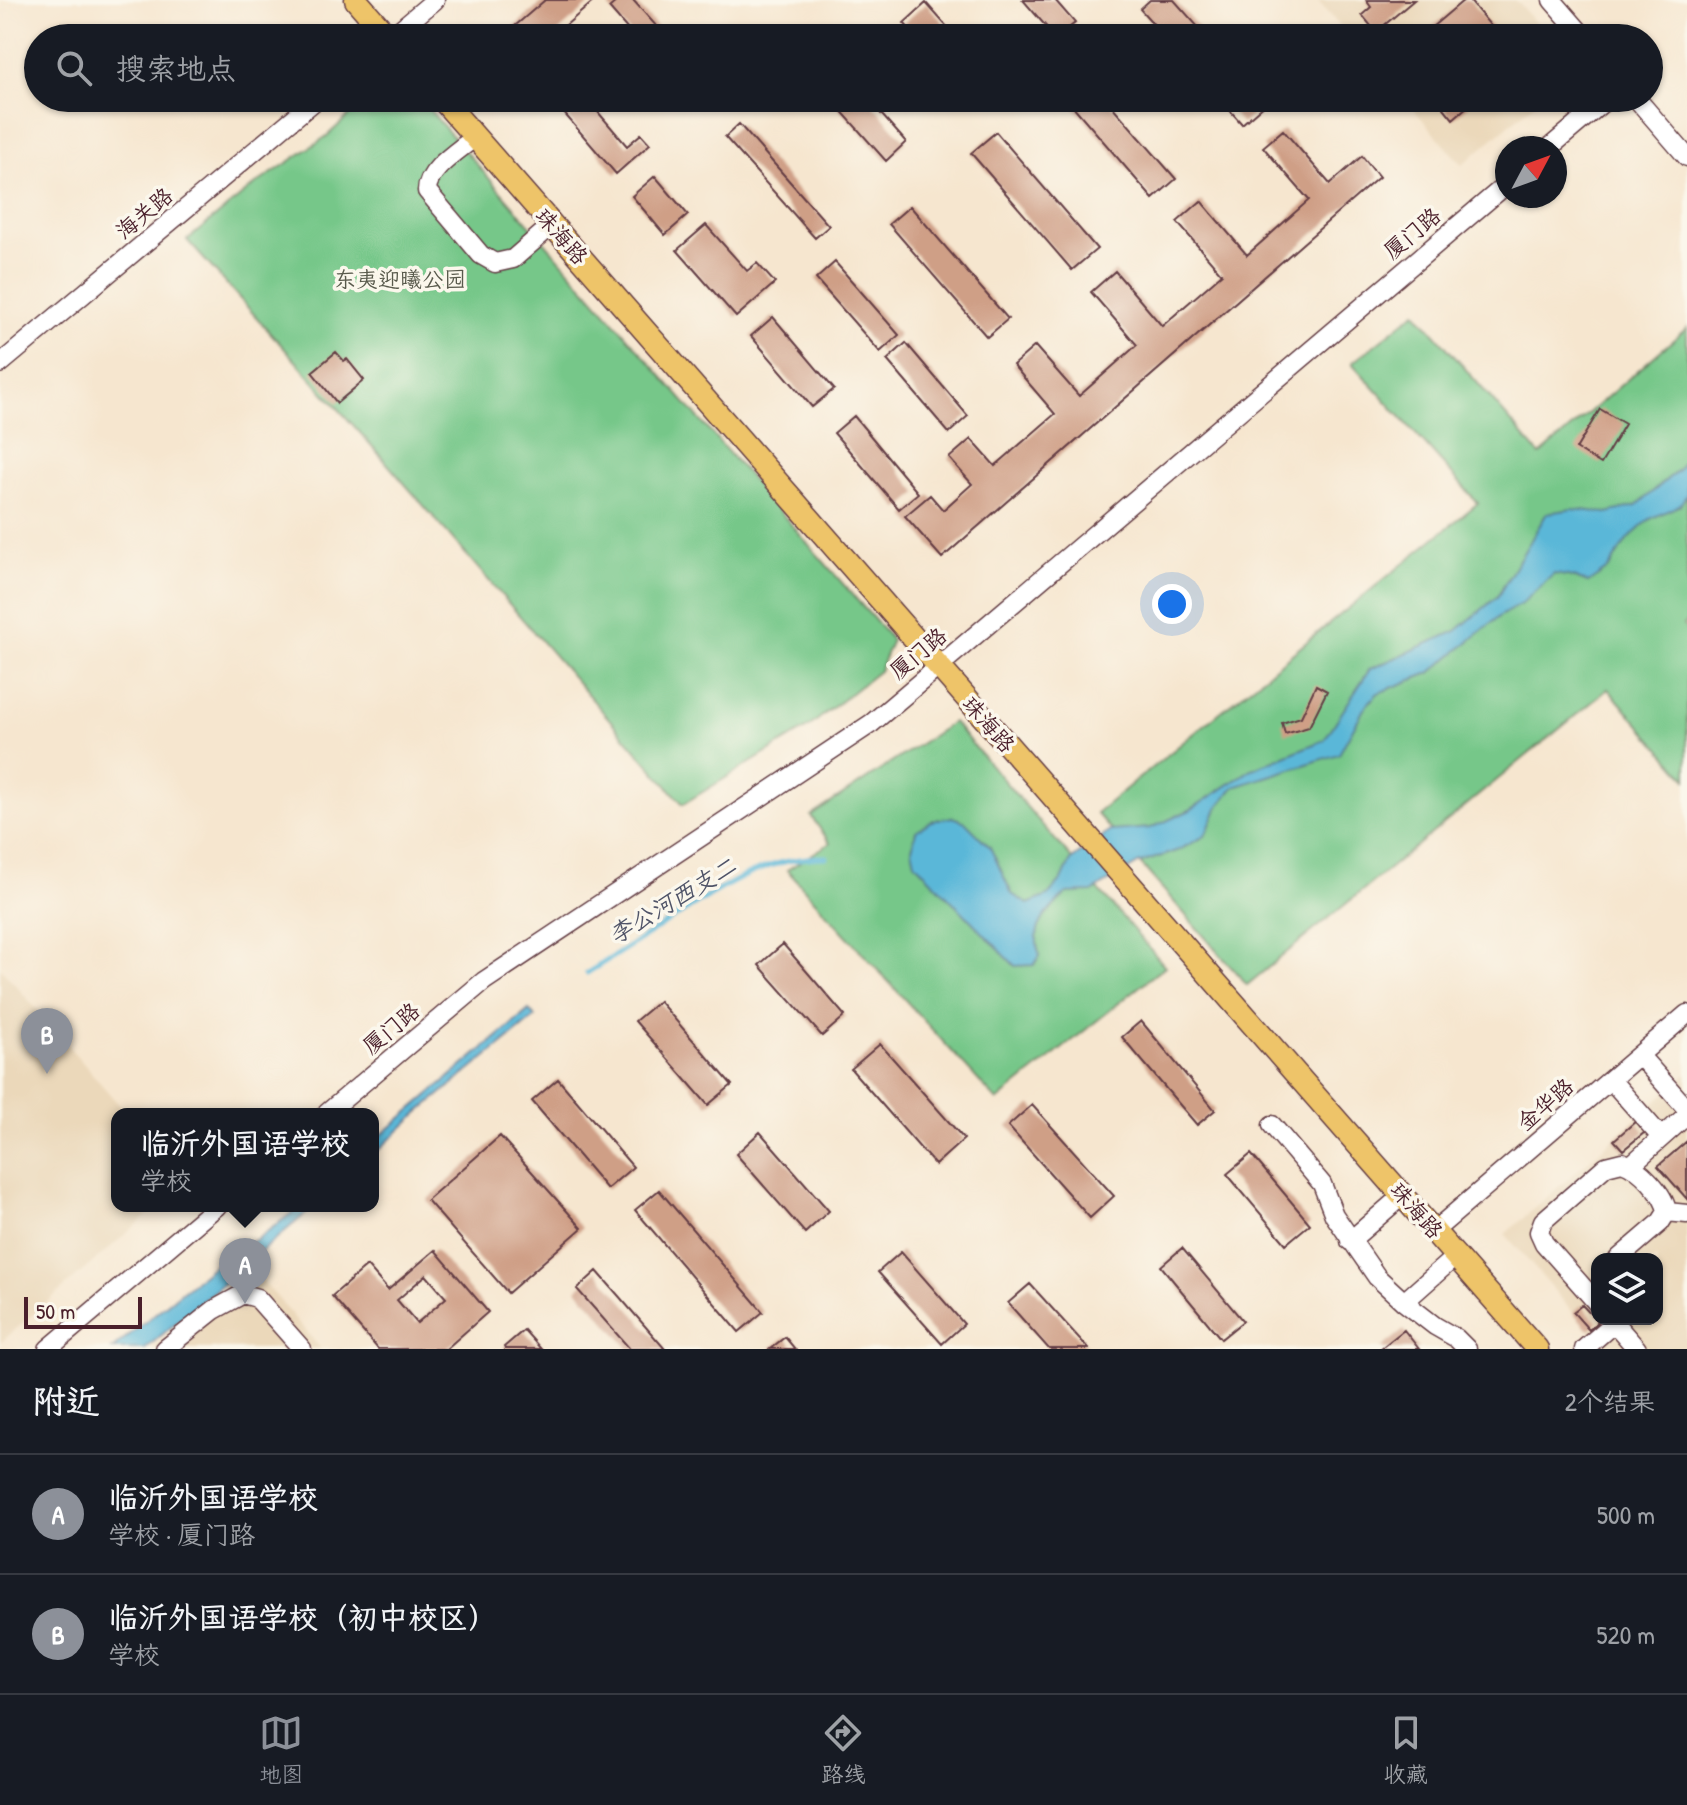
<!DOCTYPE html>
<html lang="zh">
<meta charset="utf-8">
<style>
body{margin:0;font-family:"Patrick Hand","LXGW WenKai TC",sans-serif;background:#20242c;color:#f1f3f6}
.controls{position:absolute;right:24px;bottom:24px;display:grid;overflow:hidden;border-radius:16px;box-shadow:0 2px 6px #0004}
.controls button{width:72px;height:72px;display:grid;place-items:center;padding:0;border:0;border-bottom:2px solid #363941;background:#171b24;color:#f1f3f6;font:40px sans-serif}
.compass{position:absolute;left:1495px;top:136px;width:72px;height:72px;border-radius:50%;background:#171b24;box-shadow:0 2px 6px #0004;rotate:49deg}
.scale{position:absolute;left:24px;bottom:20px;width:118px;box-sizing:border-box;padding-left:8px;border:4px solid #4a1f2b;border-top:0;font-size:22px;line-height:28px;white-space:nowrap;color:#4a1f2b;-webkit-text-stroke:6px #fbf7ec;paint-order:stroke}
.you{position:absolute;left:1172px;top:604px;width:28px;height:28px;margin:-20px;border:6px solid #fff;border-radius:50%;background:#1a73e8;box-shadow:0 0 0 12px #1a73e833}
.badge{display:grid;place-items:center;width:52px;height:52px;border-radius:50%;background:#8c9099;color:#fff;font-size:26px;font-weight:700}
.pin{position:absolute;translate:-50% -66px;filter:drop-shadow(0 2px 4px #0008)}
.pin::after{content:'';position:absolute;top:42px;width:28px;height:24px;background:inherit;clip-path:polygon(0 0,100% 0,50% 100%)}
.popup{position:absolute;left:111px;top:1108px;width:268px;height:104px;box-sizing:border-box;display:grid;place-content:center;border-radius:16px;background:#171b24;filter:drop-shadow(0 2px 6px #0005);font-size:26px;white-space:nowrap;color:#9ea1a6}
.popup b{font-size:30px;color:#f1f3f6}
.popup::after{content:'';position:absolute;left:50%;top:100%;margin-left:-16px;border:16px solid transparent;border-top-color:#171b24}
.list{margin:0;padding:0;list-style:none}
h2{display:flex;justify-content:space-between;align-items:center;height:104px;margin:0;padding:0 32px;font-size:34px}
h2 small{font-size:26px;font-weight:400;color:#9ea1a6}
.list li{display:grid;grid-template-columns:52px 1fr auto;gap:24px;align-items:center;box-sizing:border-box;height:120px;padding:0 32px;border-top:2px solid #363941}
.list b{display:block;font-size:30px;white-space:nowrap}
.list p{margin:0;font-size:26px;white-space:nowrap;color:#9ea1a6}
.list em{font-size:26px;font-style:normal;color:#9ea1a6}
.icon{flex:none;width:44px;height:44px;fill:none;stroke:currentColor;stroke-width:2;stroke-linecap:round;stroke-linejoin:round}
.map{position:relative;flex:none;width:1687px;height:1349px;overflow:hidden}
.search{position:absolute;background:#171b24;box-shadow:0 2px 6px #0004;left:24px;right:24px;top:24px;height:88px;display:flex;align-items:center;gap:20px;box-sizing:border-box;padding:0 28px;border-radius:44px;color:#9ea1a6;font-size:30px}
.sheet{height:344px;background:#171b24}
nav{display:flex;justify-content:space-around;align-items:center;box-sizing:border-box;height:112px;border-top:2px solid #363941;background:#171b24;font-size:22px;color:#9ea1a6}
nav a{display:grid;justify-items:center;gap:4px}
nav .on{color:#8c9099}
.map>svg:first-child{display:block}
.built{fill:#ebd8ba;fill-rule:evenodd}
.green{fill:#76c789;stroke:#60735a;stroke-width:2}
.water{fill:#5ab7d8;stroke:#526b82;stroke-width:2}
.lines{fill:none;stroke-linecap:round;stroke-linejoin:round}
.stream{stroke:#5ab7d8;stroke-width:5}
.building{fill:#cf9f86;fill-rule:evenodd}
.minor-casing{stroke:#643d44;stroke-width:21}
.major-casing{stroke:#643d44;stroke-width:25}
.minor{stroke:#fff;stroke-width:18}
.major{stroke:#eec469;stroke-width:22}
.labels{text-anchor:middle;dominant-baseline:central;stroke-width:7;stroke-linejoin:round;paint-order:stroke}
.street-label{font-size:22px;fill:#4a1f2b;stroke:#fbf7ec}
.park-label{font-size:22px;fill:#595a4c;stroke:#fbf7ec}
.water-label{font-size:24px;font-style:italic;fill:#505468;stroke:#fbf7ec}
</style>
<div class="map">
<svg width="1687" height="1349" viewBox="0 0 1687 1349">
<rect width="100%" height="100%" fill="#fbf7ec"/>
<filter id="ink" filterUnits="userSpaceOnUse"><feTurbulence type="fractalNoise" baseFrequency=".0125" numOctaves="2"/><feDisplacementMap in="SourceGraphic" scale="16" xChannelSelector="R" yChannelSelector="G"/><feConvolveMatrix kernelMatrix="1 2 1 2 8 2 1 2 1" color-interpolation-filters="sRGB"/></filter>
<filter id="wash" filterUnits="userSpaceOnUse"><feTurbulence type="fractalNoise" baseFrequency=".006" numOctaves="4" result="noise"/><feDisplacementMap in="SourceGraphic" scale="32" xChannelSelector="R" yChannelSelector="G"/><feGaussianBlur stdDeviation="1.8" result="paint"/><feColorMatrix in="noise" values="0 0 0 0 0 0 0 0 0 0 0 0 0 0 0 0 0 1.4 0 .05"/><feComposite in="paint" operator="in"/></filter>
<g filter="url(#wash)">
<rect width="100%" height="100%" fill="#f6e6cf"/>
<!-- built -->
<path class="built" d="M1317 0H1516L1548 38H1351Z
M1404 98H1541L1462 165Z
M0 967 127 1114H117V1206H158L0 1343Z
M1687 1074V1349H1605L1505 1234ZM1597 1259H1657V1319H1597Z
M251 1267 321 1349H155Z"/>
<!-- green -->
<path class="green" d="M368 98H419L892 640 879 671 806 729 683 804 372 446 187 240 256 184 327 136Z
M1416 312 1540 455 1687 328V622L1683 625 1687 630V779L1608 689 1247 985 1096 813 1478 503 1352 363Z
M953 722 1165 966 997 1101 787 870 830 843 811 816Z"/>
<!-- water -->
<path class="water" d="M1687 454V494L1680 505 1650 519 1628 539 1608 569 1588 583 1573 577 1554 574 1521 604 1500 616 1430 673 1378 693 1365 707 1339 754 1234 787 1217 809 1205 836 1179 850 1138 864 1092 892 1067 893C1047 912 1029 928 1040 956L1034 965 1015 966 915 863 912 849 916 831 931 821 952 817 964 821 990 847 1012 894 1028 904 1048 896 1062 880 1071 860 1110 831 1151 828 1190 810 1252 769 1324 740 1370 669 1456 631 1497 597 1547 513 1573 509 1607 513 1636 506 1679 469Z
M529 1010 535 1017 418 1113 373 1155V1142Z
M301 1206H315L145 1349H112L235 1248 256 1240Z"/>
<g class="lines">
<!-- stream -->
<path class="stream" d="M587 973C616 955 646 936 675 917 725 886 765 857 826 857"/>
</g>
<g id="blocks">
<!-- building -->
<path class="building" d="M545 0H595L551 38H501Z
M618 0H633L667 38H635L609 8Z
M1023 0H1055L1075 23 1056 38Z
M1150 0H1174L1208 38H1166L1140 9Z
M1366 0H1414L1376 32 1362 15 1371 7Z
M1464 0H1469L1501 38H1419Z
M926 3 957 38H917L904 23Z
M551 98H586L627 146 641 134 650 144 616 174Z
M830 98H867L906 142 886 161Z
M1066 98H1105L1176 179 1153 199Z
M1219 98H1261L1266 103 1242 124Z
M1436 98H1477L1453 119Z
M739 124 829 226 815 238 725 137Z
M1283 130 1330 184 1362 156 1379 177 942 558 905 516 930 495 943 510 972 484 949 458 971 439 995 466 1055 414 1013 365 1035 346 1079 396 1137 345 1091 292 1115 271 1162 326 1222 274 1177 222 1201 201 1247 255 1309 200 1263 147Z
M996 132 1097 249 1072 270 971 153Z
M655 176 688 215 665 235 632 196Z
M910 206 1008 319 987 337 889 224Z
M706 225 747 271 757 263 775 283 736 317 677 250Z
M835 262 899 335 880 352 816 279Z
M773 317 834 389 812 407 751 336Z
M906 343 968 416 949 433 887 360Z
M336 352 344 361 347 359 364 380 337 403 312 372Z
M1600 409 1625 424 1601 464 1576 449Z
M854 416 918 493 899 509 834 433Z
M1316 685 1327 691 1309 727 1285 734 1282 723 1301 717Z
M783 944 845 1016 822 1036 759 965Z
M659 1001 732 1085 708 1105 635 1021Z
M1141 1021 1215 1110 1197 1125 1122 1037Z
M880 1044 964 1139 935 1165 851 1069Z
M558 1079 633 1167 607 1189 532 1101Z
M1032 1105 1114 1196 1090 1218 1008 1126Z
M1636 1121 1645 1132 1623 1150 1614 1140Z
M760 1132 829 1211 805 1233 736 1154Z
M500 1136 582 1228 508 1293 427 1200Z
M1687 1141V1199L1658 1166Z
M1251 1154 1310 1224 1286 1244 1227 1174Z
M659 1190 763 1312 739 1332 635 1210Z
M1182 1248 1243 1321 1221 1339 1161 1266Z
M435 1250 488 1312 446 1349H378L332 1296 367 1266 388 1290ZM426 1275 446 1298 417 1323 397 1300Z
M901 1252 964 1324 942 1344 878 1272Z
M597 1271 665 1349H630L577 1289Z
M1030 1284 1089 1349H1049L1008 1303Z
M1582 1305 1598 1322 1589 1330 1573 1312Z
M524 1330 541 1349H505L504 1347Z
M1404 1330 1419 1349H1380Z
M785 1337 795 1349H770Z"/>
</g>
</g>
<g filter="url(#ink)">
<use href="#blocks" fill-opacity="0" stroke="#643d44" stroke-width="2"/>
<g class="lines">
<defs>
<path id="minor" d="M1552 0 1585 38
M390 38 435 0
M1636 98 1687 157
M475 137C460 150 427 169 427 191L481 255 495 263 513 259 552 225
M1549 148 1608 98
M0 364 318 98
M1639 1055 1687 1109
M1611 1080 1661 1137
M326 1114 484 981 872 723 1507 184
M1272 1125 1322 1184 1334 1215 1377 1277 1404 1302 1435 1326 1456 1338 1467 1349
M1631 1165 1687 1115
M1667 1212 1687 1214
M1435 1230 1687 1014
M1350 1241 1404 1194
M1404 1302 1457 1255
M1597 1303 1544 1243 1539 1232 1543 1221 1606 1166 1622 1162C1639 1167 1665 1194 1667 1212L1660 1223 1618 1259
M1611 1319 1637 1349
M48 1349 217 1206
M165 1349 214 1310 243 1294 257 1298 302 1349
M1584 1349 1614 1323"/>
<path id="major" d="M356 0 389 38
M441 98 1537 1349"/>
</defs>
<!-- minor casing -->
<use href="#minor" class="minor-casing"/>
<!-- major casing -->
<use href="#major" class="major-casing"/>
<!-- minor -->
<use href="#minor" class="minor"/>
<!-- major -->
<use href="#major" class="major"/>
</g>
</g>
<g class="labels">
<!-- street labels -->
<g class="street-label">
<text transform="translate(144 213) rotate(-40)">海关路</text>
<text transform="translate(1412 233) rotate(-40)">厦门路</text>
<text transform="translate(562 236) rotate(49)">珠海路</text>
<text transform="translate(918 653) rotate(-40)">厦门路</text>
<text transform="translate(989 724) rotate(49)">珠海路</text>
<text transform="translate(391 1028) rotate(-40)">厦门路</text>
<text transform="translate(1545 1104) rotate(-41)">金华路</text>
<text transform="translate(1417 1210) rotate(49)">珠海路</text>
</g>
<!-- park labels -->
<g class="park-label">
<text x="400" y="279">东夷迎曦公园</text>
</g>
<!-- water labels -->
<g class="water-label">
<text transform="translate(672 900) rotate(-31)">李公河西支二</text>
</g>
</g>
</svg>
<div class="controls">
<button><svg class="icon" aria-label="layers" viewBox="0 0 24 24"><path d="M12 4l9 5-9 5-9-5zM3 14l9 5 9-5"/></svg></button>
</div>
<svg class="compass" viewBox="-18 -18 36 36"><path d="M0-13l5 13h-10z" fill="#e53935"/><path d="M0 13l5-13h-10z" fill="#9ea1a6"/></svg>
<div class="scale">50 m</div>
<div class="you"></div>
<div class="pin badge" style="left:245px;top:1304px">A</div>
<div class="popup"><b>临沂外国语学校</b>学校</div>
<div class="pin badge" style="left:47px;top:1074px">B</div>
<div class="search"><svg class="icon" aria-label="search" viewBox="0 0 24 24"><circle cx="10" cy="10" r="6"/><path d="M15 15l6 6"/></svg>搜索地点</div>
</div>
<section class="sheet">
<h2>附近<small>2个结果</small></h2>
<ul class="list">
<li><span class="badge">A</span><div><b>临沂外国语学校</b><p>学校 · 厦门路</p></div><em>500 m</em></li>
<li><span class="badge">B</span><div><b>临沂外国语学校（初中校区）</b><p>学校</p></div><em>520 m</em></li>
</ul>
</section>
<nav>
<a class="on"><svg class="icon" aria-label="map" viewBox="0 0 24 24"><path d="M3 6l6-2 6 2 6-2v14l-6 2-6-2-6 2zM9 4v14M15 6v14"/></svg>地图</a>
<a><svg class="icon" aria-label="directions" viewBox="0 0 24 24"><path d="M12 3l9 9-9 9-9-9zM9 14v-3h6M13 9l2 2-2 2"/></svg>路线</a>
<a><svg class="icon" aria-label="saved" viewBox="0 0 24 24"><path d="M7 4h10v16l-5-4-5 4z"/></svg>收藏</a>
</nav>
